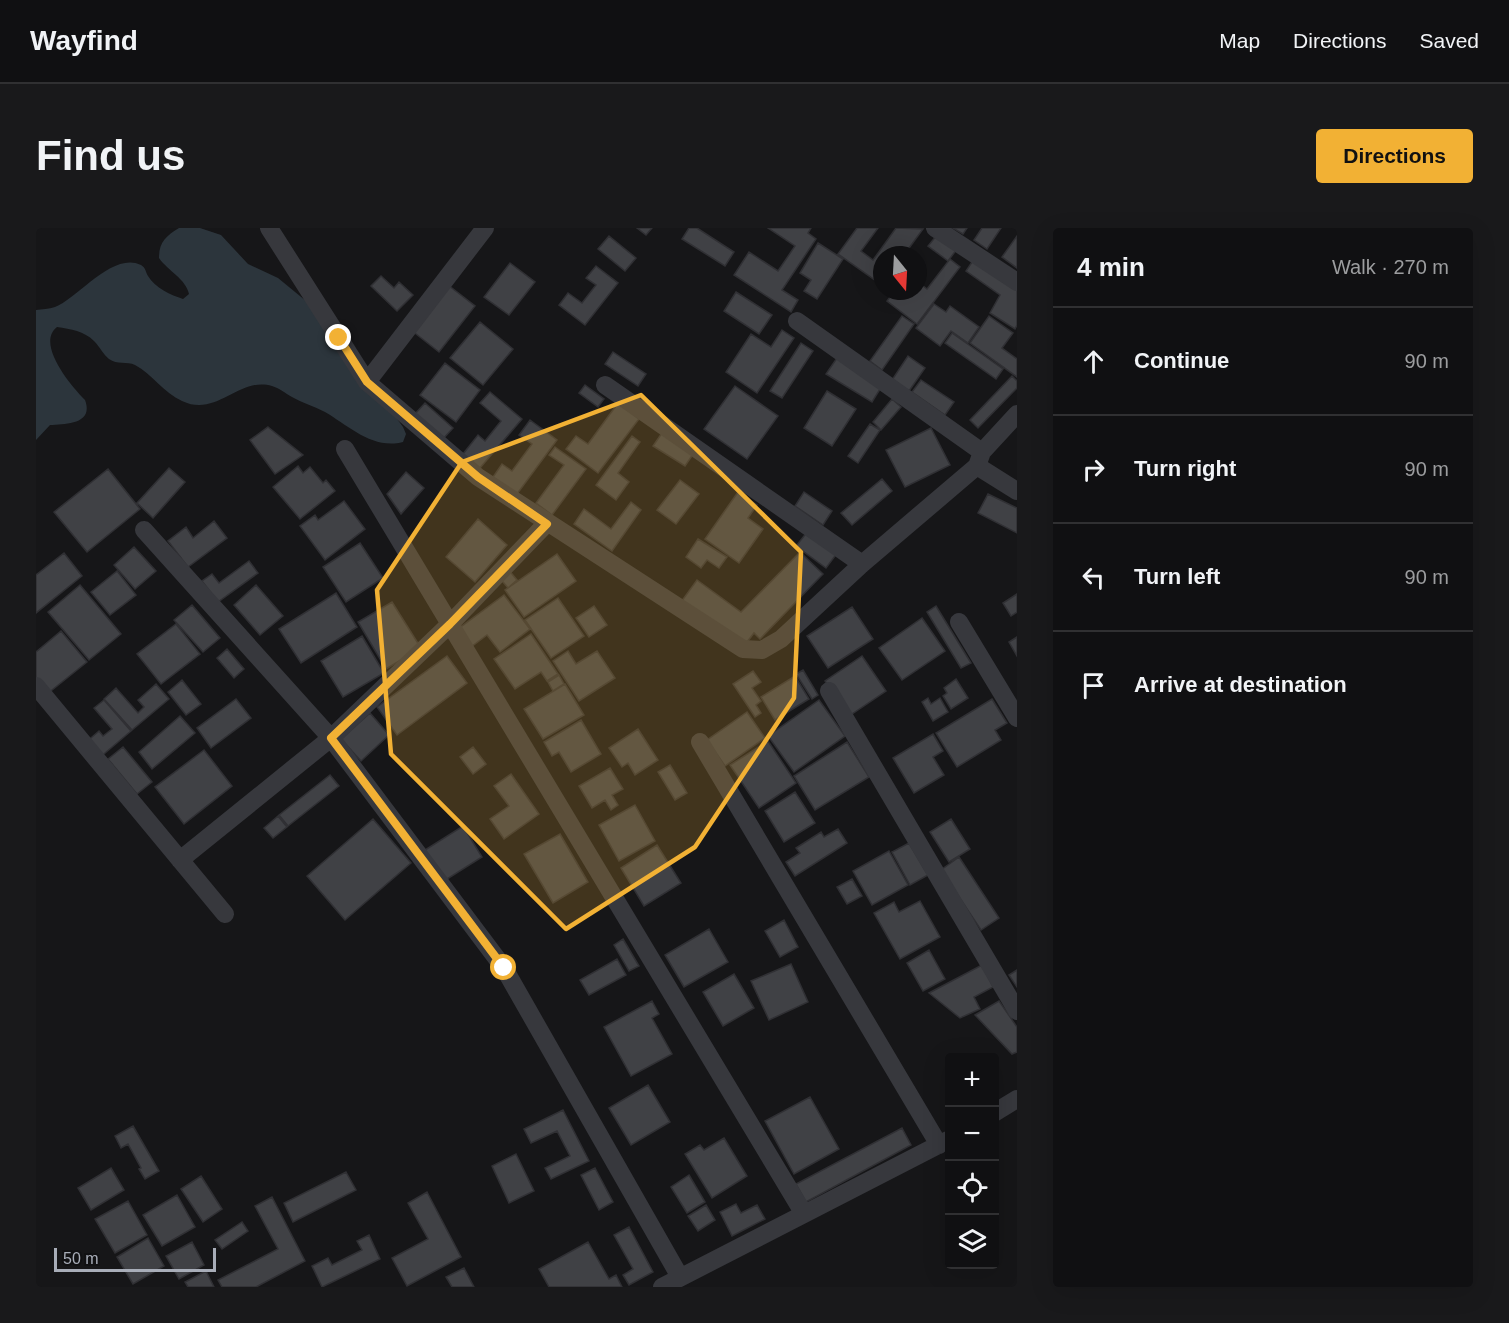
<!DOCTYPE html>
<meta charset="utf-8">
<style>
body{margin:0;font-family:Helvetica,sans-serif;background:#19191b;color:#f1f3f6}
.controls{position:absolute;right:18px;bottom:18px;display:grid;overflow:hidden;border-radius:6px;box-shadow:0 6px 24px #0002}
.controls button{width:54px;height:54px;display:grid;place-items:center;padding:0;border:0;border-bottom:2px solid #303032;background:#101012;color:#f1f3f6;font:30px sans-serif}
.compass{position:absolute;left:837px;top:18px;width:54px;height:54px;border-radius:50%;background:#101012;box-shadow:0 6px 24px #0002;rotate:162deg}
.scale{position:absolute;left:18px;bottom:15px;width:162px;box-sizing:border-box;padding-left:6px;border:3px solid #a8adb8;border-top:0;font-size:16px;line-height:21px;white-space:nowrap;color:#a8adb8;-webkit-text-stroke:4px #111113;paint-order:stroke}
.stop{position:absolute;width:18px;height:18px;margin:-14px;border:4px solid #f2b134;border-radius:50%;background:#fff}
.stop.end{background:#f2b134;border-color:#fff;box-shadow:0 2px 6px #0008}
.list{margin:0;padding:0;list-style:none}
h2{display:flex;justify-content:space-between;align-items:center;height:78px;margin:0;padding:0 24px;font-size:26px}
h2 small{font-size:20px;font-weight:400;color:#9c9d9f}
.list li{display:grid;grid-template-columns:39px 1fr auto;gap:18px;align-items:center;box-sizing:border-box;height:108px;padding:0 24px;border-top:2px solid #303032}
.list b{display:block;font-size:22px;white-space:nowrap}
.list em{font-size:20px;font-style:normal;color:#9c9d9f}
.icon{flex:none;width:33px;height:33px;fill:none;stroke:currentColor;stroke-width:2;stroke-linecap:round;stroke-linejoin:round}
.map{position:relative;flex:none;width:981px;height:1059px;overflow:hidden;border-radius:6px}
header{display:flex;align-items:center;gap:36px;box-sizing:border-box;height:84px;padding:0 30px;background:#101012;border-bottom:2px solid #303032}
header strong{font-size:28px}
nav{display:flex;gap:33px;margin-inline-start:auto;font-size:21px}
.intro{display:flex;align-items:center;justify-content:space-between;box-sizing:border-box;height:144px;padding:0 36px}
h1{margin:0;font-size:42px}
.button{padding:15px 27px;border-radius:6px;background:#f2b134;color:#111;font-size:21px;font-weight:700}
main{display:flex;gap:36px;padding:0 36px}
aside{flex:1;background:#101012;border-radius:6px;box-shadow:0 6px 24px #0002}
.map>svg:first-child{display:block}
.water{fill:#2c353c}
.building{fill:#404145;stroke:#303034;stroke-width:1.5}
.lines{fill:none;stroke-linecap:round;stroke-linejoin:round}
.street{stroke:#37383d;stroke-width:18}
.route{stroke:#f2b134;stroke-width:8}
.marked{fill:#f2b134;fill-opacity:0.2;stroke:#f2b134;stroke-width:4.5;stroke-linejoin:round}
</style>
<header>
<strong>Wayfind</strong>
<nav><a>Map</a><a>Directions</a><a>Saved</a></nav>
</header>
<div class="intro"><h1>Find us</h1><a class="button">Directions</a></div>
<main>
<div class="map">
<svg width="981" height="1059" viewBox="0 0 981 1059">
<rect width="100%" height="100%" fill="#161618"/>
<!-- water -->
<path class="water" d="M143 0H164L185 7 212 36 242 50 281 82 367 199 370 206 367 214C337 222 313 198 289 184 278 178 266 175 256 169 249 165 243 160 236 158 203 148 181 190 146 173 128 165 116 146 99 137 91 133 81 137 73 131 67 126 64 119 58 113 48 103 35 101 21 99 0 115 33 156 49 172 58 196 30 196 14 197L0 212V82C6 81 13 81 19 79 42 70 77 23 105 37 110 40 109 43 112 48 119 60 135 67 147 71L153 66C150 51 132 43 123 30 123 14 130 8 143 0Z"/>
<!-- building -->
<path class="building" d="M601 0H616L610 7Z
M653 0H661L698 24 689 38 646 11Z
M732 0H775L772 5 780 11 746 62 762 72 755 84 698 47 713 24 742 43 759 18Z
M821 0H842L825 23 837 32 860 0 887 1 868 27H846V57L802 26Z
M917 0H931L927 6Z
M946 0H965L951 21 938 12Z
M901 7 921 21 912 33 892 18Z
M573 8 600 30 589 43 562 21Z
M981 8V40L966 29Z
M782 15 807 31 781 71 768 63 775 52 764 45Z
M914 31 924 39 881 96 851 73 857 65 854 63H882V54L891 61Z
M938 31 981 62V97L979 101 954 85 964 67 930 43Z
M474 35 499 54 473 87 448 69Z
M560 38 582 55 549 97 523 77 532 65 546 75 560 57 550 50Z
M345 48 358 60 363 54 377 67 361 83 335 58Z
M412 57 439 78 403 124 375 102Z
M700 64 736 87 723 106 688 83Z
M898 76 910 84 914 78 943 99 932 115 915 103 904 118 880 100Z
M866 88 878 96 846 142 834 133Z
M953 88 977 105 966 120 981 131V149L934 115Z
M444 94 477 121 447 157 414 130Z
M746 102 758 110 721 165 690 144 715 106 735 119Z
M916 105 967 141 960 151 909 115Z
M765 115 777 123 746 170 734 163Z
M577 124 610 146 602 158 569 136Z
M872 128 889 140 873 163 856 152Z
M801 130 846 158 836 174 790 146Z
M409 135 444 162 420 194 384 167Z
M976 148 981 153V160L942 200 934 192Z
M885 152 918 174 909 187 876 164Z
M549 157 568 171 562 179 543 165Z
M699 158 742 188 711 231 668 201Z
M791 163 820 181 796 218 768 200Z
M454 164 486 191 444 240 427 226 442 207 449 213 465 193 444 175Z
M856 171 865 179 845 202 837 194Z
M389 175 417 200 406 212 378 187Z
M582 175 603 191 562 245 530 221 540 208 552 216Z
M494 192 521 212 481 266 457 249 466 236 476 243 496 216 483 207Z
M834 196 844 202 822 235 812 228Z
M232 199 267 227 239 246 214 212Z
M895 200 914 237 869 259 850 222Z
M628 202 660 222 649 238 617 218Z
M596 208 604 214 582 245 593 254 580 272 560 257Z
M519 219 550 241 516 287 500 275 528 237 513 227Z
M262 238 267 245 274 239 287 255 290 252 299 263 264 291 237 259Z
M133 240 149 254 117 290 101 275Z
M72 241 104 281 51 324 18 284Z
M370 244 388 260 365 286 351 266Z
M846 251 856 263 816 297 805 285Z
M644 252 663 266 640 296 621 282Z
M702 264 721 277 712 290 727 301 703 335 669 311Z
M768 264 796 283 787 297 759 278Z
M952 266 981 280V305L942 285Z
M308 273 329 301 289 332 264 298 279 287 282 292Z
M595 274 605 282 576 323 538 296 548 281 575 301Z
M442 291 471 317 439 354 410 329Z
M178 293 191 310 152 339 132 313 150 299 157 310Z
M772 303 802 324 790 340 760 318Z
M662 311 691 329 683 340 671 332 665 340 650 329Z
M324 315 347 350 310 374 287 339Z
M98 319 120 343 99 361 78 337Z
M764 324 787 346 724 411 718 405 708 418 645 374 661 352 705 384Z
M28 325 46 348 0 385V347Z
M521 326 540 353 488 389 469 362Z
M213 333 222 345 182 374 166 353 176 346 183 355Z
M471 340 481 352 472 360 462 348Z
M81 343 100 367 74 387 55 364Z
M44 357 85 406 53 432 12 384Z
M220 357 247 388 224 407 198 377Z
M300 365 321 399 265 435 243 401Z
M981 366V384L975 388 967 375Z
M468 367 494 401 464 424 451 407 435 419 422 401Z
M522 370 548 408 515 430 489 392Z
M356 374 385 420 350 441 322 394Z
M156 377 184 410 167 424 138 392Z
M558 378 571 397 553 409 540 390Z
M900 378 935 435 925 440 891 384Z
M816 379 837 411 792 440 771 408Z
M886 390 909 423 866 452 843 420Z
M140 396 164 426 125 456 101 426Z
M25 403 51 434 11 466 0 453V424Z
M495 406 522 446 511 453 505 444 479 461 458 431Z
M326 408 348 445 307 469 285 433Z
M981 409V428L973 414Z
M191 421 208 441 198 450 181 430Z
M532 423 540 436 561 423 579 450 543 473 517 433Z
M411 428 431 455 361 507 341 479Z
M826 428 850 463 813 488 789 453Z
M767 442 782 467 776 471 760 446Z
M717 443 725 454 716 460 725 473 720 477 725 485 719 489 697 456Z
M523 447 528 456 517 463 512 454Z
M759 448 773 471 739 492 725 469Z
M920 451 932 470 915 481 907 468 911 465 908 460Z
M146 452 165 476 150 487 132 464Z
M120 456 133 471 96 502 68 471 80 460 102 485 108 479 102 472Z
M529 456 548 487 507 511 488 481Z
M892 470 895 476 904 470 912 484 897 493 886 474Z
M200 471 215 490 175 520 161 500Z
M956 471 971 495 959 502 965 512 921 539 900 505Z
M68 472 95 503 62 531 49 515 63 503 67 508 76 501 58 480Z
M783 472 809 508 758 544 732 508Z
M711 484 729 510 689 538 671 512Z
M334 485 353 507 325 533 305 511Z
M144 488 159 505 116 541 103 524Z
M545 492 565 526 535 544 523 524 516 528 508 514Z
M602 501 622 532 599 547 592 535 586 539 573 520Z
M897 506 907 523 897 529 908 547 878 565 857 530Z
M732 513 760 555 723 580 694 537Z
M811 514 833 549 779 582 758 548Z
M87 519 116 554 101 566 72 531Z
M437 519 450 536 437 546 424 529Z
M168 522 196 558 148 596 119 559Z
M634 537 651 565 639 572 622 544Z
M574 540 587 561 576 567 582 577 575 582 569 572 556 580 543 558Z
M475 546 503 586 468 611 454 591 473 578 458 558Z
M294 547 303 558 252 598 243 587Z
M759 564 779 595 748 614 729 583Z
M599 577 619 613 583 633 563 597Z
M242 588 251 599 237 610 228 600Z
M337 591 375 635 309 692 271 648Z
M915 591 934 621 913 634 894 604Z
M427 598 446 629 408 653 389 622Z
M802 601 811 615 759 648 750 634 764 625 760 620 785 604 788 609Z
M524 606 552 654 517 675 488 626Z
M873 615 892 647 874 657 856 624Z
M621 617 645 655 608 678 585 640Z
M853 623 872 657 836 677 817 643Z
M923 629 963 690 945 702 905 642Z
M816 651 826 668 811 676 801 659Z
M884 673 904 709 864 731 838 685 858 674 863 684Z
M748 692 762 719 744 729 729 703Z
M673 701 692 734 648 759 629 727Z
M587 711 603 738 593 743 578 717Z
M893 722 909 751 887 763 871 735Z
M581 731 590 747 553 767 544 752Z
M755 736 772 774 733 792 715 753Z
M946 737 957 759 938 769 944 781 924 790 893 765Z
M981 742V759L973 747Z
M698 746 718 780 687 798 667 764Z
M616 773 623 786 616 790 636 826 595 848 568 799Z
M963 773 981 799V824L976 826 939 787Z
M612 857 634 894 595 917 573 880Z
M774 869 803 921 758 946 729 893Z
M527 882 553 933 515 951 509 940 534 928 521 903 495 915 488 901Z
M97 898 123 943 109 951 103 941 105 940 92 916 85 920 79 908Z
M866 900 875 917 770 974 760 956Z
M688 910 711 948 676 970 649 926 664 917 668 922Z
M480 926 498 963 473 975 456 938Z
M75 940 88 962 55 982 42 960Z
M559 940 577 974 563 982 545 947Z
M310 944 320 962 257 994 248 975Z
M653 947 669 974 651 985 635 959Z
M165 948 186 981 167 994 145 961Z
M391 964 425 1029 371 1058 356 1030 392 1011 372 975Z
M141 967 159 999 126 1018 107 987Z
M236 969 269 1033 220 1059H186L182 1052 242 1021 219 978Z
M92 973 111 1007 79 1025 59 991Z
M700 976 705 985 721 977 729 991 696 1008 684 984Z
M670 977 679 992 662 1003 652 988Z
M206 994 212 1003 186 1021 179 1012Z
M593 999 617 1044 593 1057 587 1047 597 1041 578 1007Z
M333 1007 344 1031 286 1059 276 1038 292 1030 296 1037 326 1022 321 1013Z
M112 1010 128 1038 97 1056 81 1029Z
M156 1014 168 1037 143 1051 130 1028Z
M552 1014 573 1051 580 1047 586 1059H513L503 1041Z
M428 1040 438 1059H416L410 1049Z
M170 1043 178 1059H152L149 1054Z"/>
<g class="lines">
<!-- street -->
<path class="street" d="M233 0 331 154 442 249 707 421 726 422 745 411 826 336 941 238 946 224 981 186
M899 0 981 54
M761 93 946 224
M331 154 449 0
M569 157 826 336
M309 221 768 986
M941 238 981 263
M108 302 295 510 468 740 644 1049
M923 394 981 490
M0 458 189 686
M793 463 981 783
M664 514 903 917
M144 632 295 510 414 396 511 295
M958 885 981 871
M626 1059 912 912"/>
</g>
<g class="lines">
<!-- route -->
<path class="route" d="M303 110 331 154 442 249 511 296 414 396 295 510 468 740"/>
</g>
<!-- marked area -->
<path class="marked" d="M605 167 765 324 758 470 659 619 530 701 355 526 341 362 426 234Z"/>
</svg>
<div class="controls">
<button>+</button>
<button>−</button>
<button><svg class="icon" aria-label="locate" viewBox="0 0 24 24"><circle cx="12" cy="12" r="6"/><path d="M12 2v4M12 18v4M2 12h4M18 12h4"/></svg></button>
<button><svg class="icon" aria-label="layers" viewBox="0 0 24 24"><path d="M12 4l9 5-9 5-9-5zM3 14l9 5 9-5"/></svg></button>
</div>
<svg class="compass" viewBox="-18 -18 36 36"><path d="M0-13l5 13h-10z" fill="#e53935"/><path d="M0 13l5-13h-10z" fill="#9c9d9f"/></svg>
<div class="scale">50 m</div>
<div class="stop" style="left:468px;top:740px"></div>
<div class="stop end" style="left:303px;top:110px"></div>
</div>
<aside>
<h2>4 min<small>Walk · 270 m</small></h2>
<ul class="list">
<li><svg class="icon" aria-label="ahead" viewBox="0 0 24 24"><path d="M12 20V5M6 11l6-6 6 6"/></svg><div><b>Continue</b></div><em>90 m</em></li>
<li><svg class="icon" aria-label="right" viewBox="0 0 24 24"><path d="M7 20v-9h11M14 6l5 5-5 5"/></svg><div><b>Turn right</b></div><em>90 m</em></li>
<li><svg class="icon" aria-label="left" viewBox="0 0 24 24"><path d="M17 20v-9H6M10 6l-5 5 5 5"/></svg><div><b>Turn left</b></div><em>90 m</em></li>
<li><svg class="icon" aria-label="arrive" viewBox="0 0 24 24"><path d="M6 21V4h12l-3 4 3 4H6"/></svg><div><b>Arrive at destination</b></div></li>
</ul>
</aside>
</main>
